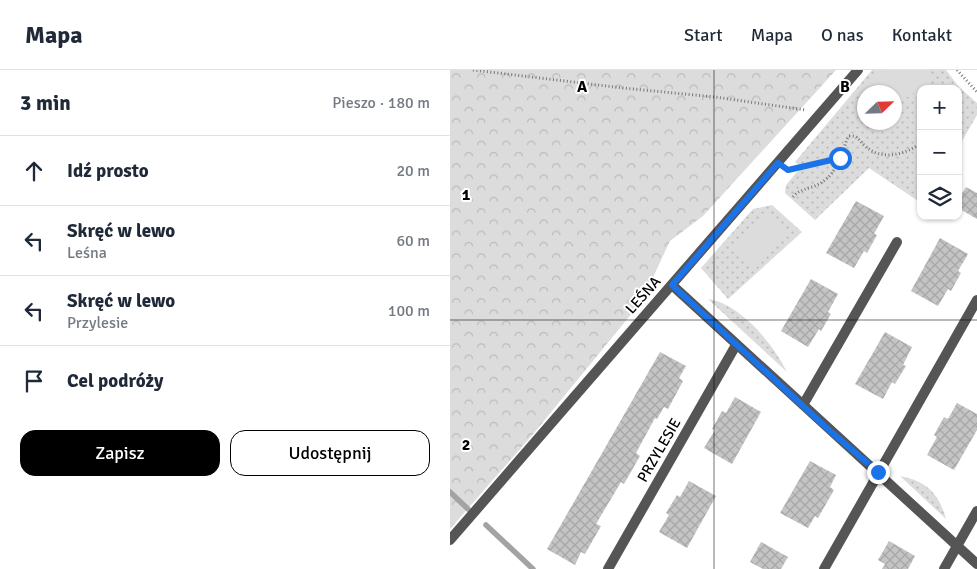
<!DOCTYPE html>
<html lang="pl">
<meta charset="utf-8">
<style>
body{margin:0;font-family:Signika,sans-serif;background:#f6f6f7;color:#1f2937}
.controls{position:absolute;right:15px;top:15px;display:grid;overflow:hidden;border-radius:10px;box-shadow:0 1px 4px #0004}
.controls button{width:45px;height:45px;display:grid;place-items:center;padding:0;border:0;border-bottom:1px solid #e0e1e3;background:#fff;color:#1f2937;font:25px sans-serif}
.compass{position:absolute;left:407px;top:15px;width:45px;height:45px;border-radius:50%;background:#fff;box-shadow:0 1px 4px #0004;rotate:67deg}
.stop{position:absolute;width:15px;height:15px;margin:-11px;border:4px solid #1a73e8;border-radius:50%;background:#fff}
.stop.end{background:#1a73e8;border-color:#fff;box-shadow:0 1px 5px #0008}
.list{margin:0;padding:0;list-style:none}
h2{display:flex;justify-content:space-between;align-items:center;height:65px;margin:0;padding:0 20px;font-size:21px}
h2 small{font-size:16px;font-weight:400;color:#747a83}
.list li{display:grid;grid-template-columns:32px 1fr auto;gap:15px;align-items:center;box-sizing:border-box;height:70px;padding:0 20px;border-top:1px solid #e0e1e3}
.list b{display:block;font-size:19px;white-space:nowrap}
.list p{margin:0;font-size:16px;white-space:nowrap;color:#747a83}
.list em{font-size:16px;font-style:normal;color:#747a83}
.actions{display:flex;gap:10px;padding:15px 20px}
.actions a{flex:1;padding:11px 0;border:1px solid #000;border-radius:15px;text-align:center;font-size:18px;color:#000}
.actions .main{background:#000;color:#fff}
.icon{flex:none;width:28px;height:28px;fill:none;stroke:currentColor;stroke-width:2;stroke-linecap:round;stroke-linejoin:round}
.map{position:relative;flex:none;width:527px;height:499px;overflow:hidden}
header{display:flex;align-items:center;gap:30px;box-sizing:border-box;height:70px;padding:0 25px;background:#fff;border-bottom:1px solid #e0e1e3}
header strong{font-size:24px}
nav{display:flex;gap:28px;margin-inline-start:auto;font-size:18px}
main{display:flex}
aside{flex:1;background:#fff}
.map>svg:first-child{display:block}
.grass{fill:url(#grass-dots);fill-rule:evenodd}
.forest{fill:url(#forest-crowns)}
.garden{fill:#dcdcdc}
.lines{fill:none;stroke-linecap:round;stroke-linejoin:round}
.stream{stroke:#a3a3a3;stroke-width:5.5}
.building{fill:url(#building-cross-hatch)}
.path{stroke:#777;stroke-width:3;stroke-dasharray:1 2.5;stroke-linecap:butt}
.street{stroke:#555;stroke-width:10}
.route{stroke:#1a73e8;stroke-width:6}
.grid{fill:none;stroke:#000;stroke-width:1;stroke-opacity:0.55}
.labels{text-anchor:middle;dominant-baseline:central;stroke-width:4;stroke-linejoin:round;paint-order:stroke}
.street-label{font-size:15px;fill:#000;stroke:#fff}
.grid-label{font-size:16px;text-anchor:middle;font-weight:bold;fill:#000;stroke:#fff;stroke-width:4;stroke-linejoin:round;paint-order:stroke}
</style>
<header>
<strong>Mapa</strong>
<nav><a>Start</a><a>Mapa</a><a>O nas</a><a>Kontakt</a></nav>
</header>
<main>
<aside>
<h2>3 min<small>Pieszo · 180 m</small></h2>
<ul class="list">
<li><svg class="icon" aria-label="ahead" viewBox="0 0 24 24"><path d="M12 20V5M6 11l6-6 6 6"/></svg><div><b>Idź prosto</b></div><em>20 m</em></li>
<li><svg class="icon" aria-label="left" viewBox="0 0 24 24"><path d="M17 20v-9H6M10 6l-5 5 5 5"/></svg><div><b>Skręć w lewo</b><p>Leśna</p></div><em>60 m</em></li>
<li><svg class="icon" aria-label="left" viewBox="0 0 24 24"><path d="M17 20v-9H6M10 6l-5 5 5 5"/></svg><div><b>Skręć w lewo</b><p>Przylesie</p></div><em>100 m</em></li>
<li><svg class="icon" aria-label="arrive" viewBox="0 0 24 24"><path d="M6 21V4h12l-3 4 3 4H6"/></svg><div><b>Cel podróży</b></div></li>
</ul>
<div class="actions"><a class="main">Zapisz</a><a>Udostępnij</a></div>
</aside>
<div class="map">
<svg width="527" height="499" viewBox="0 0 527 499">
<defs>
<pattern id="grass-dots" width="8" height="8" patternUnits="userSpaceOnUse" patternTransform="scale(1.25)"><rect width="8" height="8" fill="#dcdcdc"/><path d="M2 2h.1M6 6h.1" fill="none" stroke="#bbb" stroke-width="1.8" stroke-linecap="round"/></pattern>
<pattern id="forest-crowns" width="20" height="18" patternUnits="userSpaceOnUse" patternTransform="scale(1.25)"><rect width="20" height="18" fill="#dcdcdc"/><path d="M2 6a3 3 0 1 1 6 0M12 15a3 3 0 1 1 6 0" fill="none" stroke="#bbb"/></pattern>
<pattern id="building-cross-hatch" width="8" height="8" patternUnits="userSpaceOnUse" patternTransform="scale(1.25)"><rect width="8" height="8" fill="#c4c4c4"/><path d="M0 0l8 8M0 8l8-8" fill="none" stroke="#a7a7a7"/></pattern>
</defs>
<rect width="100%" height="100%" fill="#fff"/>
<!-- grass -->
<path class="grass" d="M422 0H496L509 17 527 33V45L508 78V19H471V133L419 98 365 150 335 123 336 115 351 97 345 92ZM414 22H444V52H414Z
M322 135 352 162 278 229 251 198 303 139Z
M258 229C291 234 323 274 337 302Z
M450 406C476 411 489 423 496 449Z"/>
<!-- forest -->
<path class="forest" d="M0 0H386L253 146 220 171 192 231 84 363 0 459Z"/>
<!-- garden -->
<path class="garden" d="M435 0H479L485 7 445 36 444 22H414V29L408 19Z
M316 142 338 162 306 198 284 178Z"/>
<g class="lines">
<!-- stream -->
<path class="stream" d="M0 422 18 439
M36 455 83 499"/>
</g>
<!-- building -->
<path class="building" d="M516 117 527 123V149L508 138V130Z
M406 131 434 146 424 164 427 165 417 183 414 181 404 198 376 183Z
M490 168 518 184 508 201 511 203 501 221 498 219 488 236 461 221Z
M361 209 388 224 378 242 381 244 371 261 369 259 358 277 331 261Z
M435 262 462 277 453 295 456 296 445 314 442 312 433 329 405 314Z
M210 282 236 296 229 308 233 311 218 339 214 337 207 349 205 348 186 383 190 386 174 414 171 412 146 454 151 456 135 484 131 482 125 495 97 479Z
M285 327 311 342 282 394 254 378 265 360 262 359 272 341 276 343Z
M507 333 527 344V360L504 400 477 385 487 367 484 365 494 347 498 349Z
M360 391 386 405 380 417 384 420 368 448 365 446 358 458 330 443Z
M239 411 266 426 237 478 209 462 219 445 216 443 227 425 230 427Z
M439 471 465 486 458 499H432L435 494 428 490Z
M311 472 338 487 331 499H313L300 492Z"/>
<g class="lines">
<!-- path -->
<path class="path" d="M23 0 173 18 265 27 356 40
M507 0 527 22
M341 99 390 88
M343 127C349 119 359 119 367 115 386 106 391 87 397 69L399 66C408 65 409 71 415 76 431 91 455 85 471 73"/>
<!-- street -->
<path class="street" d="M222 215 527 494
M353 335 447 172
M0 470 408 0
M158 499 286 275
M374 499 527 230
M494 499 527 441"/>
</g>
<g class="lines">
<!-- route -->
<path class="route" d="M390 88 338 100 328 93 222 215 380 361 428 402"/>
</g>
<!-- grid -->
<path class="grid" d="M264 0V499M0 250H527"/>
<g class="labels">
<!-- street labels -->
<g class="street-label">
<text transform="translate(193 225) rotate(-48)">LEŚNA</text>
<text transform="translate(209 380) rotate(-60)">PRZYLESIE</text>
</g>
</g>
<g class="grid-label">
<text x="132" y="22">A</text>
<text x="395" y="22">B</text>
<text x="16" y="130">1</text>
<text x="16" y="380">2</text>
</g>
</svg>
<div class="controls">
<button>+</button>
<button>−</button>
<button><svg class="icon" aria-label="layers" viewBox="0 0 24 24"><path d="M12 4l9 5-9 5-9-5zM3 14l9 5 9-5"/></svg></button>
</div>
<svg class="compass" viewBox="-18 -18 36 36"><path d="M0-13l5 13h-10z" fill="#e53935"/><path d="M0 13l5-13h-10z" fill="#747a83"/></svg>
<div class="stop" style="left:390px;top:88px"></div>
<div class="stop end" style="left:428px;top:402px"></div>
</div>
</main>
